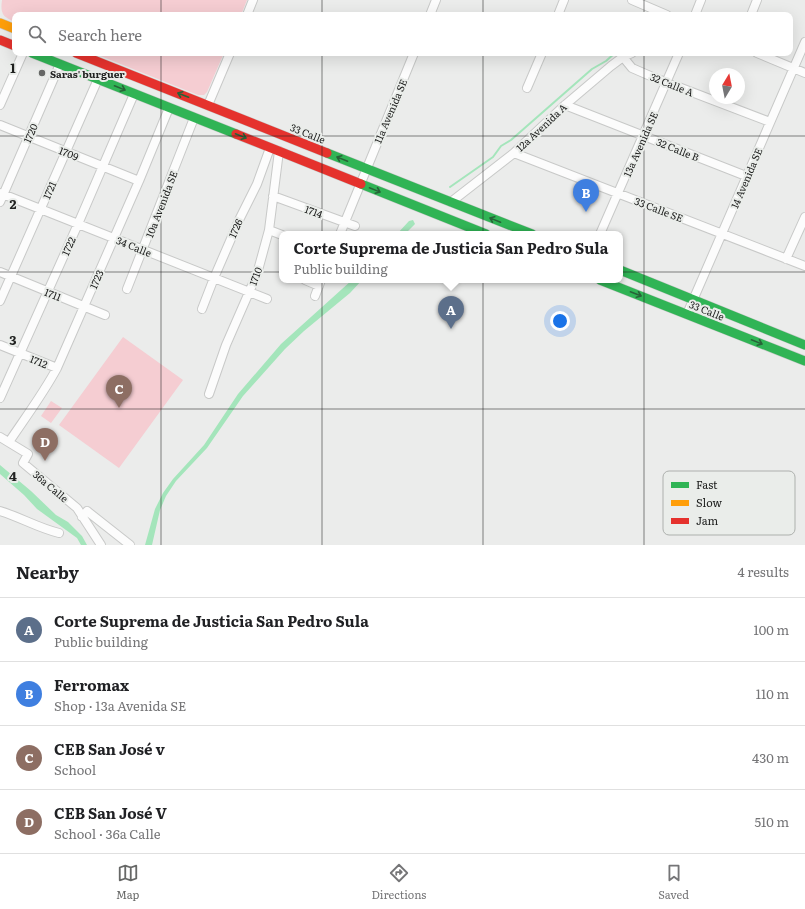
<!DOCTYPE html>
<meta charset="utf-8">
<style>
body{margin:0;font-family:Literata,serif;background:#f6f6f6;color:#202124}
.compass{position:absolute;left:709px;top:68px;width:36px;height:36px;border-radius:50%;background:#fff;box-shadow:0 4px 16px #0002;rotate:10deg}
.you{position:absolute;left:560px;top:321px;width:14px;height:14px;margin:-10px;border:3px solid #fff;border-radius:50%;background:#1a73e8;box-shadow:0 0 0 6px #1a73e833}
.badge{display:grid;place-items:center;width:26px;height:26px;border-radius:50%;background:#676867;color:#fff;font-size:13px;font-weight:700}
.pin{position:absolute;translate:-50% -33px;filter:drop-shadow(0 1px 2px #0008)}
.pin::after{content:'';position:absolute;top:21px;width:14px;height:12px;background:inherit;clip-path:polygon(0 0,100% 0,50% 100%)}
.popup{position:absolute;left:279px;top:231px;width:344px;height:52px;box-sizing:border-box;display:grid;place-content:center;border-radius:8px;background:#fff;filter:drop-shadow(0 1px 3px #0005);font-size:13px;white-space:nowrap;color:#757577}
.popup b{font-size:15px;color:#202124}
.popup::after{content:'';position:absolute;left:50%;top:100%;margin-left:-8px;border:8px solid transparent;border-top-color:#fff}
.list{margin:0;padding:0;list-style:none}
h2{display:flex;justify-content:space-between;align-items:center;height:52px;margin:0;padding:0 16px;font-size:17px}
h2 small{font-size:13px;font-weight:400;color:#757577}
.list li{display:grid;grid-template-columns:26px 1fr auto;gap:12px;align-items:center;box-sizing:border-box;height:64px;padding:0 16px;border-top:1px solid #e0e0e0}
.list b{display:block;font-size:15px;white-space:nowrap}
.list p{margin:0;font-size:13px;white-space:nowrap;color:#757577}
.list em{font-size:13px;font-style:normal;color:#757577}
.icon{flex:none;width:22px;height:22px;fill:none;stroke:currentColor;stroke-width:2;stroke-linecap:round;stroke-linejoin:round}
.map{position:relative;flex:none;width:805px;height:545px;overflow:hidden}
.search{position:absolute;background:#fff;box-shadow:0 4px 16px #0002;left:12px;right:12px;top:12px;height:44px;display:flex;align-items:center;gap:10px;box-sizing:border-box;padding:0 14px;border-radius:8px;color:#757577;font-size:15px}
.sheet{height:308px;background:#fff}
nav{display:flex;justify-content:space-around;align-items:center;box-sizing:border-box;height:56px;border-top:1px solid #e0e0e0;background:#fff;font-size:11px;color:#757577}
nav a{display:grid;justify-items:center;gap:2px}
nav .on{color:#676867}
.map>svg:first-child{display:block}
.green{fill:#f5cdd2}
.water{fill:#a4e5bb}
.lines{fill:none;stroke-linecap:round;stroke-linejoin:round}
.stream{stroke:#a4e5bb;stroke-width:2}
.street-casing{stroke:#c8c9c8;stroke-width:10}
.fast-casing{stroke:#c8c9c8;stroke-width:10}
.slow-casing{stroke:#c8c9c8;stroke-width:10}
.jam-casing{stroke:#c8c9c8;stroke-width:10}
.street{stroke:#fcfcfc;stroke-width:8}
.fast{stroke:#30b455;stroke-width:9}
.slow{stroke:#ff9f0a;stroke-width:9}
.jam{stroke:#e5322d;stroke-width:9}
.oneway{stroke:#276338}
.grid{fill:none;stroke:#202120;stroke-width:1;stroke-opacity:0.55}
.poi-dot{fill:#676867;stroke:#eaedea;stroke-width:1.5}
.labels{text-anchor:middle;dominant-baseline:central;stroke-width:4;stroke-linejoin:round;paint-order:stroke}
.poi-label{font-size:10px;font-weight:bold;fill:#202120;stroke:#eaedea;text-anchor:start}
.street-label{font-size:10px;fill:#202120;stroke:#eaedea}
.key{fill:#eaedea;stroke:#adb0ad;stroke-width:1}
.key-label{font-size:11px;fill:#202120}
.grid-label{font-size:13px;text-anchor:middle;font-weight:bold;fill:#202120;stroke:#eaedea;stroke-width:4;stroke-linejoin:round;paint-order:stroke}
</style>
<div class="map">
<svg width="805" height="545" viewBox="0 0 805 545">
<rect width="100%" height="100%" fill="#ebeceb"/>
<!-- green -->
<path class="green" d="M2 0H247L241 15H15V22C3 17 0 14 2 0Z
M93 53H224L207 92 204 95H198Z
M123 337 183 380 119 468 59 425Z
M51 401 62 408 51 423 41 416Z"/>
<!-- water -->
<path class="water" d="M413 220 415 224 405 234H397L409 221Z
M352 280H362L350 293 304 331 285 349 243 396 207 448 176 481 166 496 160 510 152 545H145L155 509 163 493 173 479 204 445 238 394 281 344Z
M0 465 31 491 56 515 68 522 82 536 87 545H81L77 538 37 509 24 495 0 474Z"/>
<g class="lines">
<!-- stream -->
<path class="stream" d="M450 187 493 157 501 146 511 140 592 69 606 61 615 53"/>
<defs>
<path id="street" d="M632 0 667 15
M247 15 253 0
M430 15 436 0
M558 15 564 0
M695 15 701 0
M751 15 757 0
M757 53 805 73
M623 57 632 68 655 78 770 122
M527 88 542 53
M0 105 23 53
M208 105 230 53
M565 105 746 176
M0 125 139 181
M514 153 805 266
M0 193 267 299
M273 196 355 226
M0 202 60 64
M451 202 514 153 565 105 611 66 623 57 632 53
M269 230 282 235
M340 234 414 53
M600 234 679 53
M786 259 805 217
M0 272 105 315
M305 280 319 286
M127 289 194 118
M315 296 321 280
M0 301 98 79
M202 309 214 278 240 218 257 184 270 148
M687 314 805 42
M0 345 57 368
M209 394 226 345 257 274 269 230 279 151
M0 398 78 224 134 94
M0 437 28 454 23 463 77 508 101 545
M9 442C25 418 43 394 57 368L139 181 169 108
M0 511C20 517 38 528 59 533
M82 517 87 511 130 545"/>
<path id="fast" d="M32 53 236 134
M327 153 532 234
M361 184 486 234
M620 270 805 345
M600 280 805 361"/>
<path id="slow" d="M0 23 15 29"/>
<path id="jam" d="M0 40 15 46
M76 53 327 153
M236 134 361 184"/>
</defs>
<!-- street casing -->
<use href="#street" class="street-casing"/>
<!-- fast casing -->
<use href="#fast" class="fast-casing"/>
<!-- slow casing -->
<use href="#slow" class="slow-casing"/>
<!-- jam casing -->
<use href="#jam" class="jam-casing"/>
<!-- street -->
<use href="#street" class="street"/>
<!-- fast -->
<use href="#fast" class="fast"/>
<!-- slow -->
<use href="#slow" class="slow"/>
<!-- jam -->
<use href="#jam" class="jam"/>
</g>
<!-- one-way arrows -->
<defs><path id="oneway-shaft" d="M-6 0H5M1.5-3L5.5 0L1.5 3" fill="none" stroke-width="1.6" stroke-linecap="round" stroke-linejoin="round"/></defs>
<g class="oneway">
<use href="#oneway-shaft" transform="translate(120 88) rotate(22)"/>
<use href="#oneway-shaft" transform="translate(183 95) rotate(-159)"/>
<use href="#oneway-shaft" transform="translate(241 136) rotate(22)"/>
<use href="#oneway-shaft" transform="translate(342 159) rotate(-158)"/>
<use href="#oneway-shaft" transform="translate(375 190) rotate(22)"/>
<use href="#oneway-shaft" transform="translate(495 220) rotate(-158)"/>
<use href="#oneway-shaft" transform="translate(636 294) rotate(21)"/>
<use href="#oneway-shaft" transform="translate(757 342) rotate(22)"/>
</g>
<!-- grid -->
<path class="grid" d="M161 0V15M322 0V15M483 0V15M644 0V15M161 53V545M322 53V545M483 53V545M644 53V545M0 136H805M0 272H805M0 409H805"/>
<!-- markers -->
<circle class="poi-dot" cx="42" cy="73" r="4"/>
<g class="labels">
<!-- poi labels -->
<g class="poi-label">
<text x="50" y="73">Saras' burguer</text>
</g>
<!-- street labels -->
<g class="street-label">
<text transform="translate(672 84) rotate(22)">32 Calle A</text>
<text transform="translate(390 111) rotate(-67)">11a Avenida SE</text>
<text transform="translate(541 127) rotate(-43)">12a Avenida A</text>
<text transform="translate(30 133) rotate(-66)">1720</text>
<text transform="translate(308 133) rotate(22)">33 Calle</text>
<text transform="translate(640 144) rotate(-66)">13a Avenida SE</text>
<text transform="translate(678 149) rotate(22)">32 Calle B</text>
<text transform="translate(69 153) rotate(22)">1709</text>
<text transform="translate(746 178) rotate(-67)">14 Avenida SE</text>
<text transform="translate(49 190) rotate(-66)">1721</text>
<text transform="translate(161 204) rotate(-69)">10a Avenida SE</text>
<text transform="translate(659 209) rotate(21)">33 Calle SE</text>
<text transform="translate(314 211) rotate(20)">1714</text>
<text transform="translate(235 228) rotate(-66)">1726</text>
<text transform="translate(68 246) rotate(-66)">1722</text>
<text transform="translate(134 246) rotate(22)">34 Calle</text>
<text transform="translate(255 276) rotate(-70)">1710</text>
<text transform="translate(96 279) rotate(-66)">1723</text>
<text transform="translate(53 294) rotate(22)">1711</text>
<text transform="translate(707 310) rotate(22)">33 Calle</text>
<text transform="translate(39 361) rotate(22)">1712</text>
<text transform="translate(51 486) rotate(40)">36a Calle</text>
</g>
</g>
<!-- legend -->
<rect x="663" y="471" width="132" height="64" rx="6" class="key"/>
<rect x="671" y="482" width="18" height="6" fill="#30b455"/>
<rect x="671" y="500" width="18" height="6" fill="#ff9f0a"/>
<rect x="671" y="518" width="18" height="6" fill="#e5322d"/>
<g class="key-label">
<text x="696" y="489">Fast</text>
<text x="696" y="507">Slow</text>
<text x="696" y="525">Jam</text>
</g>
<g class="grid-label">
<text x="13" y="73">1</text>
<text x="13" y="209">2</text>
<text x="13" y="345">3</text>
<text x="13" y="481">4</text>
</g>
</svg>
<svg class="compass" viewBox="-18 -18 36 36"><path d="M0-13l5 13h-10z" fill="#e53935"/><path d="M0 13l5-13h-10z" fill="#757577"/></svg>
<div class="you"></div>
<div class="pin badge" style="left:451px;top:329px;background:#5c6f8a">A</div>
<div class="popup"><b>Corte Suprema de Justicia San Pedro Sula</b>Public building</div>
<div class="pin badge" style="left:586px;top:212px;background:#3f7fe0">B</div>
<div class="pin badge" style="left:119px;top:408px;background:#8d6e63">C</div>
<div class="pin badge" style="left:45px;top:461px;background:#8d6e63">D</div>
<div class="search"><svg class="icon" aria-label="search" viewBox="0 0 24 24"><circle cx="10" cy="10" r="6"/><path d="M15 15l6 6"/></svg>Search here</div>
</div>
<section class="sheet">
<h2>Nearby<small>4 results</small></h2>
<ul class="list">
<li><span class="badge" style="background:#5c6f8a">A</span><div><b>Corte Suprema de Justicia San Pedro Sula</b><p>Public building</p></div><em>100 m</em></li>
<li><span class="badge" style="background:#3f7fe0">B</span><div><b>Ferromax</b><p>Shop · 13a Avenida SE</p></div><em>110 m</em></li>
<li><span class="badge" style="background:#8d6e63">C</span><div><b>CEB San José v</b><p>School</p></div><em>430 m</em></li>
<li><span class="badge" style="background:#8d6e63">D</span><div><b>CEB San José V</b><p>School · 36a Calle</p></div><em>510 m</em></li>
</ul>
</section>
<nav>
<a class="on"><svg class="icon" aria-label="map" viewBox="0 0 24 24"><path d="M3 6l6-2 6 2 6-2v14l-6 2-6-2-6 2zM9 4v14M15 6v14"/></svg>Map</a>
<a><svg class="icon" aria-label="directions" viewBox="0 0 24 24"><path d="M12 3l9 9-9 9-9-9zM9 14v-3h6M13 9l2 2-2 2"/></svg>Directions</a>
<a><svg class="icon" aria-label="saved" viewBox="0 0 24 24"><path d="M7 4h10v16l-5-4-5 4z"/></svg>Saved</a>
</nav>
